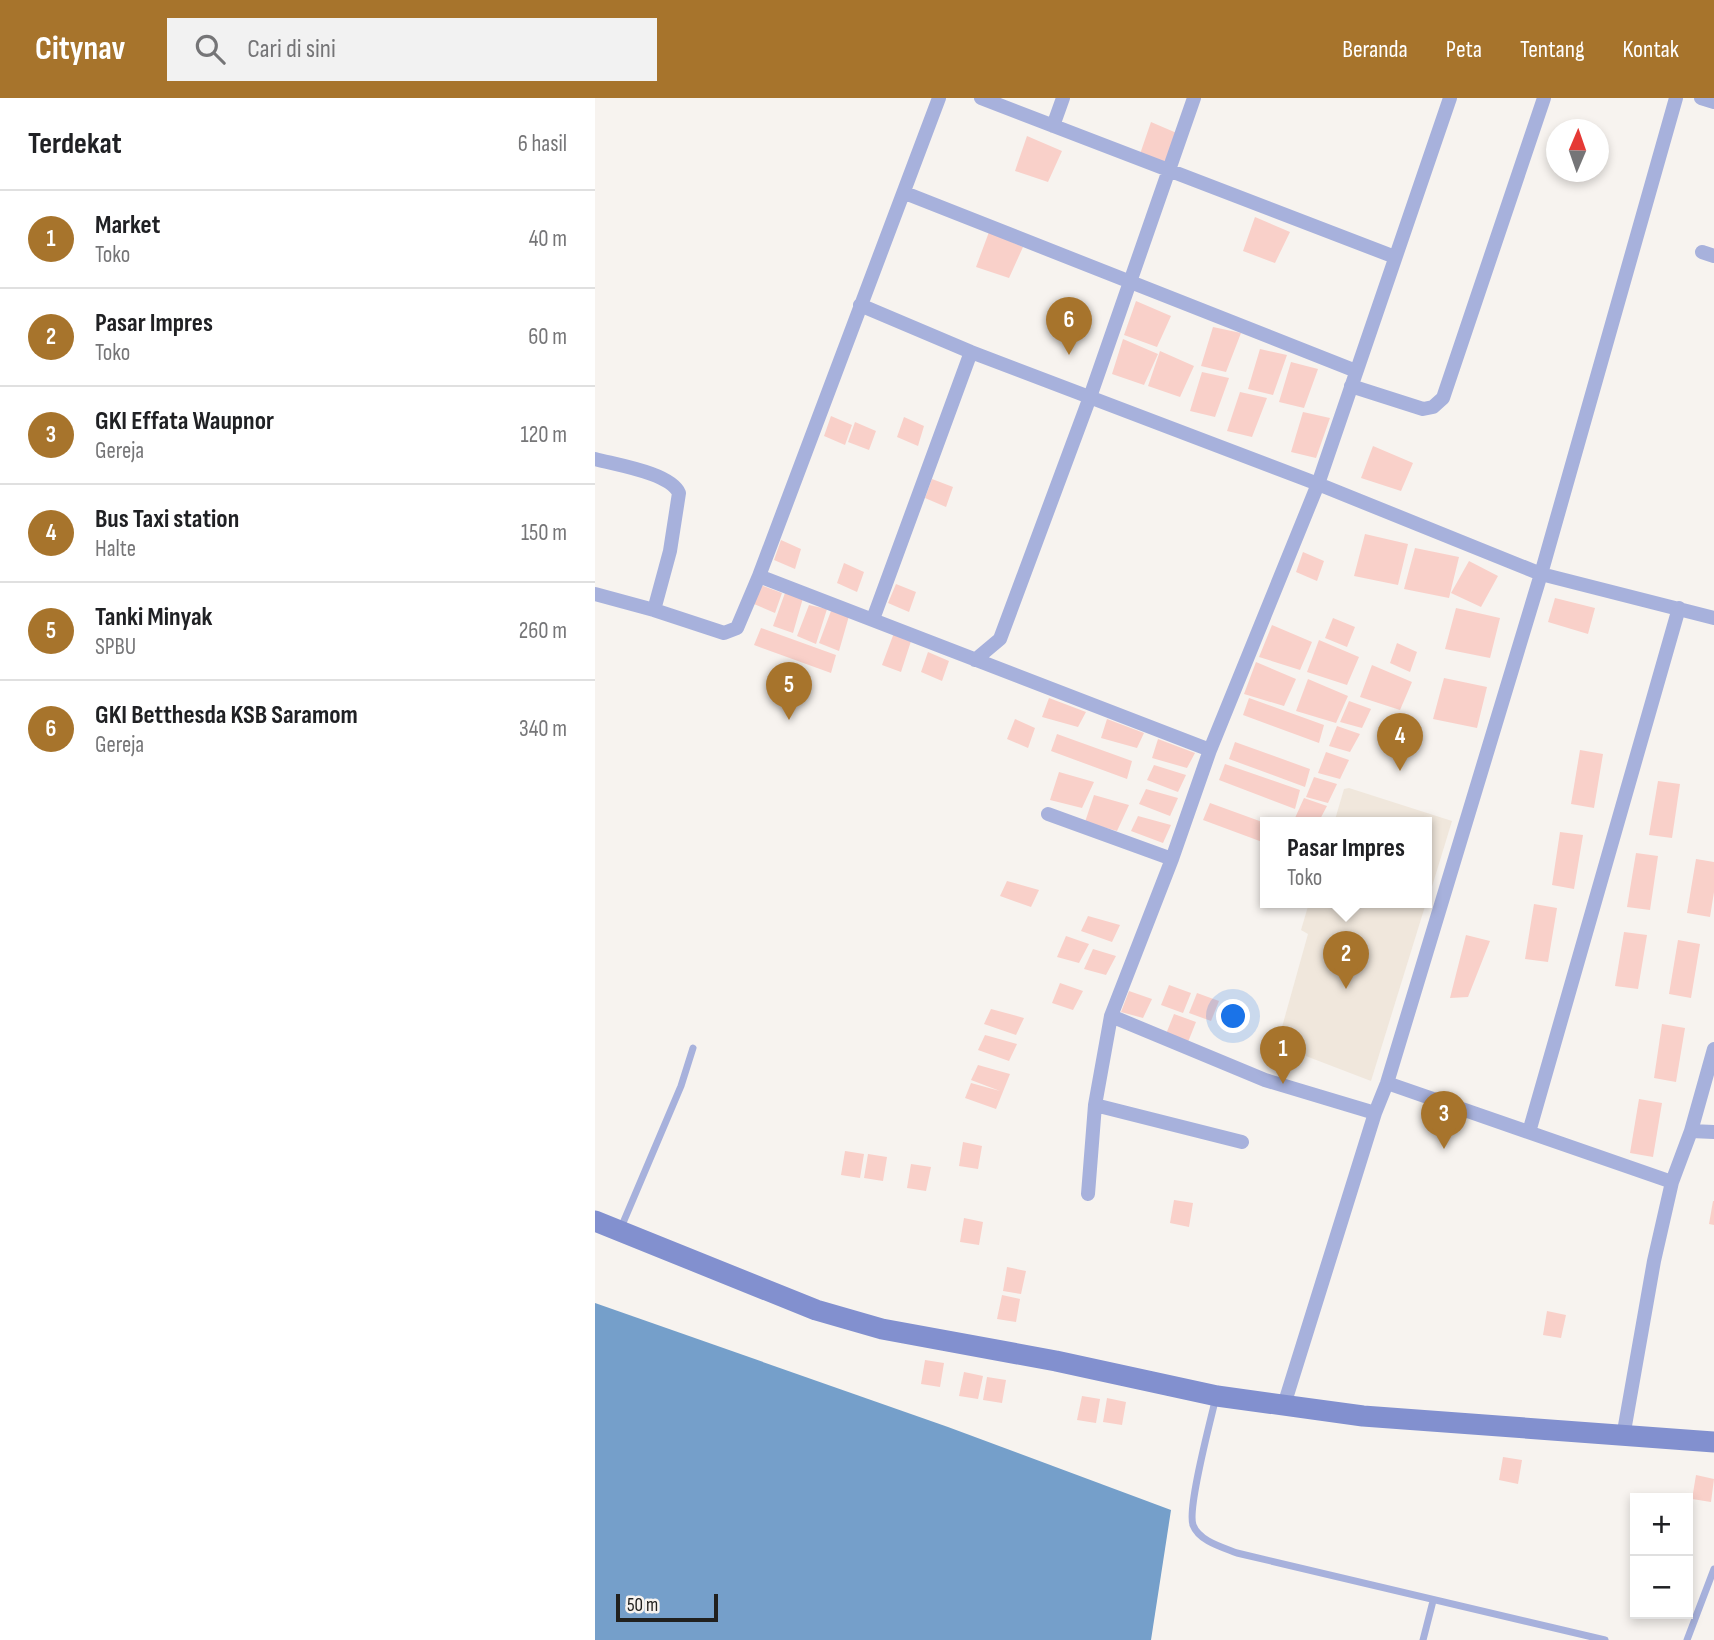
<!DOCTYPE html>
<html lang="id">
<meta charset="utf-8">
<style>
body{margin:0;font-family:"Sofia Sans Condensed",sans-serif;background:#f2f2f2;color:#202124}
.controls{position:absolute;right:21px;bottom:21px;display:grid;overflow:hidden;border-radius:0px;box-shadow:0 4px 10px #0003}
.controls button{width:63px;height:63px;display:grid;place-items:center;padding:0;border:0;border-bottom:2px solid #e0e0e0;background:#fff;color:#202124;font:35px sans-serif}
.compass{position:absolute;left:951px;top:21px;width:63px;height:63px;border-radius:50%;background:#fff;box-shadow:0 4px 10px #0003;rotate:2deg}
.scale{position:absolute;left:21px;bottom:18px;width:102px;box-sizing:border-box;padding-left:7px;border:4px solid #21201e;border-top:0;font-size:19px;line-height:24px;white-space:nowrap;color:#21201e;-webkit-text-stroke:5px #f7f3ef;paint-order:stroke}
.you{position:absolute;left:639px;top:919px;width:24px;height:24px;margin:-18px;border:5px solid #fff;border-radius:50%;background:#1a73e8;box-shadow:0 0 0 10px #1a73e833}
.badge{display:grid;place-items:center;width:46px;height:46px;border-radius:50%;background:#a7742c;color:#fff;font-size:23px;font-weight:700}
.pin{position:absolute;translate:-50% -58px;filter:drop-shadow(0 2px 4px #0008)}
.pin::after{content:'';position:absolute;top:37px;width:24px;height:21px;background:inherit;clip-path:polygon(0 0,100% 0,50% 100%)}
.popup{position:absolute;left:665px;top:719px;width:172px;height:91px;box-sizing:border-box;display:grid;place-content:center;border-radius:0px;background:#fff;filter:drop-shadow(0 2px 5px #0005);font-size:23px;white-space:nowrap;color:#757577}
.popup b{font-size:26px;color:#202124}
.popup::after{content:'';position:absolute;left:50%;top:100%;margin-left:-14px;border:14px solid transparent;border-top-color:#fff}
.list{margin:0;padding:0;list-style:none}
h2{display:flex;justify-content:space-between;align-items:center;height:91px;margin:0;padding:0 28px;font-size:30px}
h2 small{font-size:23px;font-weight:400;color:#757577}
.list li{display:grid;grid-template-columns:46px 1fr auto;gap:21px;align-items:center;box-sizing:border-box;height:98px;padding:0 28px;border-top:2px solid #e0e0e0}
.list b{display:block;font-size:26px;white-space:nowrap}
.list p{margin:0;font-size:23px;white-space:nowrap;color:#757577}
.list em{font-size:23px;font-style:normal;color:#757577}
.icon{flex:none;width:38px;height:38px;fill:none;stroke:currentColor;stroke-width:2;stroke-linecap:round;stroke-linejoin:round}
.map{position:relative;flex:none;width:1119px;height:1542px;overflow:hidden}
header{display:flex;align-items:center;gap:42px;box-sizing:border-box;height:98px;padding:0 35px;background:#a7742c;color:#fff}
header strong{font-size:33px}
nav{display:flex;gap:38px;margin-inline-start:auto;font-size:24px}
.search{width:490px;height:63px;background:#f2f2f2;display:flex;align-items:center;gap:18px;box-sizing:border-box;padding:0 24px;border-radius:0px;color:#757577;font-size:26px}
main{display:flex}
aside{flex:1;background:#fff}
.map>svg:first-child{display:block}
.built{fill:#f0e7dc}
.water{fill:#759fca}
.building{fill:#f9d0c9}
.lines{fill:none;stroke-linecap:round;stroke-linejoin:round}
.service{stroke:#a7b1dc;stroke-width:7}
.minor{stroke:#a7b1dc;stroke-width:14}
.secondary{stroke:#8290cf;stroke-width:21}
</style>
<header>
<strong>Citynav</strong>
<div class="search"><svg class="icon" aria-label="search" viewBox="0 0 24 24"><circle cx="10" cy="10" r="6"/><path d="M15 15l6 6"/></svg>Cari di sini</div>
<nav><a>Beranda</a><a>Peta</a><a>Tentang</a><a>Kontak</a></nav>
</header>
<main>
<aside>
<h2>Terdekat<small>6 hasil</small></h2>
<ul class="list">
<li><span class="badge">1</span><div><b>Market</b><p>Toko</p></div><em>40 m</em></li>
<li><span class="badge">2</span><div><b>Pasar Impres</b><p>Toko</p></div><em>60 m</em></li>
<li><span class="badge">3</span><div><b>GKI Effata Waupnor</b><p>Gereja</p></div><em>120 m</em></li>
<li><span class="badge">4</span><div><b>Bus Taxi station</b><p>Halte</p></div><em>150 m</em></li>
<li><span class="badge">5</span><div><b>Tanki Minyak</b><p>SPBU</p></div><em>260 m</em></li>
<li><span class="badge">6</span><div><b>GKI Betthesda KSB Saramom</b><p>Gereja</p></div><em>340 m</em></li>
</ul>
</aside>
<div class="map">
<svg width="1119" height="1542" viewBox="0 0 1119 1542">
<rect width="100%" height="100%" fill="#f7f3ef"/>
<!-- built -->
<path class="built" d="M754 690 857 723 832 805V725H739L749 691Z
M714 805H831L776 983 682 947 713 836 706 832Z"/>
<!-- water -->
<path class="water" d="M0 1205 353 1329 576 1412 556 1542H0Z"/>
<!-- building -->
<path class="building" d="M556 24 591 39 577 70 544 59Z
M432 38 467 53 453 84 420 73Z
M660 119 695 134 680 165 648 153Z
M394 134 428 149 414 180 381 169Z
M541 203 576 218 562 249 529 237Z
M618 229 646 235 631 274 606 268Z
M528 241 563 256 549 287 517 276Z
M665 251 692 257 678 297 653 291Z
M565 253 599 268 585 299 553 288Z
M696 264 723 271 709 310 684 304Z
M607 274 634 280 620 319 595 313Z
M645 294 672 300 657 339 632 333Z
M708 314 735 320 721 360 696 354Z
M236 318 257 327 250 347 229 338Z
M309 319 329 328 323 348 302 339Z
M260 324 281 333 274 352 253 344Z
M778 348 818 365 806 393 766 380Z
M337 381 358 389 351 409 330 400Z
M770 436 813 446 803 487 759 478Z
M186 442 206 451 200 471 179 462Z
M820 450 864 459 854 500 809 491Z
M708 454 729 463 722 483 701 474Z
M874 463 903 478 886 509 856 495Z
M249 465 269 474 262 494 242 485Z
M301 486 321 494 314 514 293 505Z
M166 487 187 495 180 515 159 506Z
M190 495 208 500 198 535 178 528Z
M960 500 1000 510 993 536 953 524Z
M214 507 232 511 221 546 202 538Z
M861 510 905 520 895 560 850 551Z
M236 513 254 518 244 553 224 545Z
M738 520 760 529 752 549 730 540Z
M677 527 717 544 705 572 664 559Z
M166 530 241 557 236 575 159 547Z
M299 535 317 540 306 574 287 567Z
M724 542 764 559 752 587 712 574Z
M802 545 822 554 815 574 795 565Z
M333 554 354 563 347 583 326 574Z
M661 564 701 581 689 608 649 596Z
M777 567 817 584 805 612 765 599Z
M849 580 892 589 882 630 838 621Z
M713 581 753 598 741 625 701 613Z
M454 600 491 614 483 629 447 619Z
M654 600 729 627 724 645 648 617Z
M754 603 776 611 767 630 745 624Z
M420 621 440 630 433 650 412 641Z
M512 621 549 635 542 650 506 640Z
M742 628 765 636 755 654 734 648Z
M462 636 537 663 532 681 456 653Z
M563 641 600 655 592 670 557 660Z
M640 644 715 671 710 689 634 661Z
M985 652 1008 656 999 710 976 706Z
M731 654 754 662 745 681 723 675Z
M630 666 705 692 700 711 624 682Z
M559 667 591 677 583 694 552 682Z
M464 674 499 684 487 710 455 702Z
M719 679 742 686 733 705 711 699Z
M1063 683 1085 686 1077 740 1054 737Z
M551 691 583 700 575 718 544 706Z
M499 697 534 707 522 733 490 724Z
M709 700 732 708 723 725 700 720Z
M615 705 670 725V745L608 722Z
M543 718 576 727 568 745 536 733Z
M965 734 988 737 979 791 957 787Z
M1041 755 1063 758 1055 812 1032 809Z
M1101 761 1119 764V794L1115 819 1092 815Z
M412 783 444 792 436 809 405 798Z
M939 806 962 810 953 864 930 861Z
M493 818 525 827 517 844 486 833Z
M1029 834 1052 837 1043 891 1020 888Z
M871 837 895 843 873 899 855 900Z
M471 838 494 846 484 865 462 859Z
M1083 842 1105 846 1096 900 1074 896Z
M498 851 521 858 511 877 489 871Z
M465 885 488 893 478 912 457 905Z
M574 887 596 895 588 915 566 907Z
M534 893 557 901 548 920 526 914Z
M602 895 624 903 616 923 594 915Z
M396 911 429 920 421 937 389 926Z
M579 916 601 924 593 944 571 936Z
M1067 926 1090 930 1081 984 1059 980Z
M390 937 422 946 414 963 383 952Z
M383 967 415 976 401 1011 370 1000 376 985 405 993 376 982Z
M1044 1001 1067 1005 1058 1059 1035 1055Z
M368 1044 387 1048 383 1071 364 1068Z
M250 1053 269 1056 265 1080 246 1077Z
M273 1056 292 1059 288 1083 269 1080Z
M316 1066 336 1069 331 1093 312 1090Z
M579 1102 598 1105 594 1129 575 1125Z
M1118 1103H1119V1127L1114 1126Z
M369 1120 388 1124 384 1147 365 1144Z
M412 1169 431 1173 426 1196 408 1193Z
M407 1197 425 1201 421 1224 402 1221Z
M952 1213 971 1217 966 1240 948 1237Z
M330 1262 349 1265 345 1289 326 1286Z
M369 1274 388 1278 383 1301 364 1298Z
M392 1279 411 1282 407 1305 388 1302Z
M487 1298 505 1301 501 1325 482 1322Z
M512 1300 531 1304 527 1327 508 1324Z
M908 1359 927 1362 923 1386 904 1382Z
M1101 1377 1119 1381 1116 1404 1097 1401Z"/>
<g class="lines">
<!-- service -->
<path class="service" d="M25 1132 86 988 98 950
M621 1299C616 1321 592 1410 598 1427 604 1443 627 1449 642 1455L1010 1542
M828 1542 838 1503
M1092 1542 1119 1471"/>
<!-- minor -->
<path class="minor" d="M386 0 800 159
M1106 0 1119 4
M458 28 468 0
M310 95 761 273
M1107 154 1119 158
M265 207 376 254 723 386 946 476 1119 520
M756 288 828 311 838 309 848 300 949 0
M0 361C22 367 75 375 84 395L75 453 59 512
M164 478 615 652
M0 496 59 512 129 535 142 530 164 478 344 0
M278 521 376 254
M380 562 405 541 495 299 599 0
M453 716 577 761
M516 918 670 982 780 1015
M792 985 1077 1084
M500 1007 647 1044
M1096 1033 1119 1034
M934 1034 1084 510
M493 1096 500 1007 516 918 577 761 615 652 723 386 855 0
M689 1307 780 1015 792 985 946 476 1081 0
M1028 1339 1059 1163 1077 1084 1096 1033 1119 951"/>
<!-- secondary -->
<path class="secondary" d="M0 1123 221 1212 287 1231 461 1263 622 1298 768 1318 1119 1344"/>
</g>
</svg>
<div class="controls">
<button>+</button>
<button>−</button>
</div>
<svg class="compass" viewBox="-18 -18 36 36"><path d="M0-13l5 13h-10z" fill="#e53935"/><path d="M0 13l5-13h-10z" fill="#757577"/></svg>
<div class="scale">50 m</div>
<div class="you"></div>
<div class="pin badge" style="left:688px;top:986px">1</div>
<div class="pin badge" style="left:751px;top:891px">2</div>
<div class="popup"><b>Pasar Impres</b>Toko</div>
<div class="pin badge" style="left:849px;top:1051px">3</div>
<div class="pin badge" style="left:805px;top:673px">4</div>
<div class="pin badge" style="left:194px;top:622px">5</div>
<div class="pin badge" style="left:474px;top:257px">6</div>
</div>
</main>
